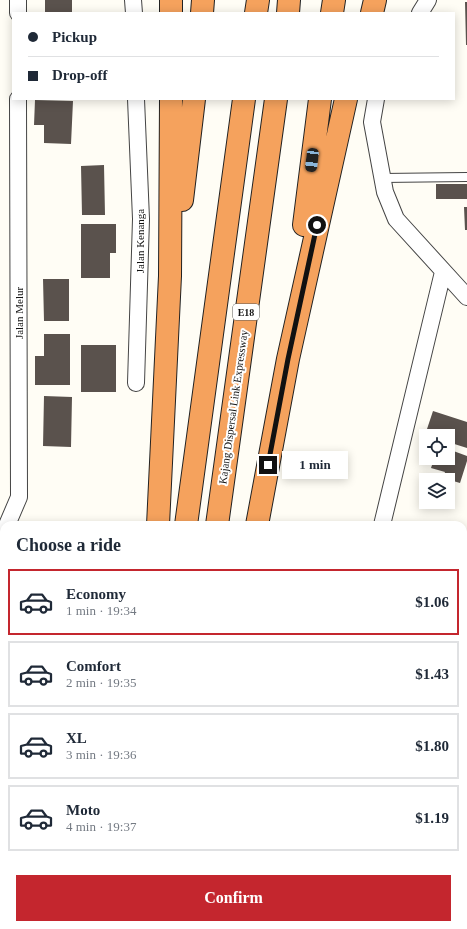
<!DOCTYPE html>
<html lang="en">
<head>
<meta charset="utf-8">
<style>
  body { margin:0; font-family:Georgia,serif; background:#f6f6f7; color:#1f2937; height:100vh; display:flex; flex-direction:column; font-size:15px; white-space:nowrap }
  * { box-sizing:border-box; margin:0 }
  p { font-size:13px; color:#747a83 }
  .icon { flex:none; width:22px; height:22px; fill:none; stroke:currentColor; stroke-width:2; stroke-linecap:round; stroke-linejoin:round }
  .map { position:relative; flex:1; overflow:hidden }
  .drawer { position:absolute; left:0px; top:521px; width:467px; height:408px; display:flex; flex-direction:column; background:#fff; border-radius:12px 12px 0 0; box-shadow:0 2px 10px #0003 }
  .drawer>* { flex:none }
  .guide { position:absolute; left:12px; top:12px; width:443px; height:88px; border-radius:0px; box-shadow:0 2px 10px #0003; display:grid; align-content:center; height:88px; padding:0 16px; background:#fff }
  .fabs { position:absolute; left:419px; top:429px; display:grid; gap:8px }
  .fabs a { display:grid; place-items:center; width:36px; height:36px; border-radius:0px; background:#fff; box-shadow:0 2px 10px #0003; font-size:20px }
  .end { position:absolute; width:18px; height:18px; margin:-9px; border:5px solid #111; background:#fff; box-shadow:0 0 0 2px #fff }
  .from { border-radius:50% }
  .bubble { position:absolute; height:28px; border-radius:0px; background:#fff; box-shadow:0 2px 10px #0003; font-size:13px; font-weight:700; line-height:28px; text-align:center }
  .car { position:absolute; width:12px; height:24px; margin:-12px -6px; border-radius:5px; box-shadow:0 0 3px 1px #0007; background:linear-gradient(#222 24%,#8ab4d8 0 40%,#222 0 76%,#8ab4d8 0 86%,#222 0) }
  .guide b { display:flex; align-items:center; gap:14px; height:38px; font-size:15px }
  .guide b+b { border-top:1px solid #e0e1e3 }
  .guide i { width:10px; height:10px; background:#1f2937 }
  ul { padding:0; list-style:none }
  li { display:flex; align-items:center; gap:12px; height:66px; margin:0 8px 6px; padding:0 8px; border:2px solid #e0e1e3; border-radius:0px }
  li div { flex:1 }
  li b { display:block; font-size:15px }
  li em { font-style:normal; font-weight:700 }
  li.on { border-color:#c4262e }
  li>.icon { width:36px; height:36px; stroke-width:1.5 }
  h2 { padding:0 16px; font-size:18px; line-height:48px }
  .cta { display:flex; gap:8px; margin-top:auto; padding:8px 16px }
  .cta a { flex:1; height:46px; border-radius:0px; background:#c4262e; color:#fff; font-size:16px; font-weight:700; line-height:46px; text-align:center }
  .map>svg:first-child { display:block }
</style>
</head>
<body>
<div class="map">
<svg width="467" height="929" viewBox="0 0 467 929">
  <rect width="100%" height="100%" fill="#fffdf5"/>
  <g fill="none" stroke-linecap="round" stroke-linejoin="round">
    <path stroke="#b9e0f7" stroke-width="27" d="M463,849l4,-1
      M249,929l6,-4"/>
  </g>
  <path fill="#5a524d" d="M45,0h27v13h-27z
    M465,2h2v43h-1z
    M35,100l38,1 -2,43 -27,-1v-18h-10z
    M104,165l1,50h-23l-1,-49z
    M436,184h31v15h-31z
    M464,207h3v23h-2z
    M81,224h35v29h-6v25h-29z
    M43,279h26v42h-25z
    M44,334h26v51h-35v-29h9z
    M81,345h35v47h-35z
    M44,396l28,1 -1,50 -28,-1z
    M433,411l34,11v26l-19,-6v-6h-19l-4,-1z
    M448,449l19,7v5l-7,22 -17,-5 2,-6 -14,-4 2,-6 -10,-3 3,-8v7h22z
    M4,574v27l-4,-1v-15z"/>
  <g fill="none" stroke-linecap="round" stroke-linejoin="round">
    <defs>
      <path id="lane" d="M382,178l85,-1"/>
      <path id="street" d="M18,0v13
        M133,0l1,13
        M420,13l8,-13
        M136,99l5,120 -5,164
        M376,99l-4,23 13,70 11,27 71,78
        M7,525l12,-28 -1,-398
        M382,525l61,-253
        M0,543l4,-11"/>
      <path id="highway" d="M171,13v-13
        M202,13l1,-13
        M256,13l2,-13
        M288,13l1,-13
        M332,13l2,-13
        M372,13l3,-13
        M182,200l12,-101
        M304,225l16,-126
        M158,525l12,-249 1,-177
        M186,525l58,-426
        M217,525l59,-426
        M257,525l31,-166 58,-260
        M186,925l1,4
        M202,925l1,4
        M145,929v-4"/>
    </defs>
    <use href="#lane" stroke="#444" stroke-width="10"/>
    <use href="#street" stroke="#444" stroke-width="18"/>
    <use href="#highway" stroke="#222" stroke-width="24"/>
    <use href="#lane" stroke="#fff" stroke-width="8"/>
    <use href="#street" stroke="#fff" stroke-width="16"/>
    <use href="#highway" stroke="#f5a25d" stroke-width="22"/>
  </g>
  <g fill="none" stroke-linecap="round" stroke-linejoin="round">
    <path stroke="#111" stroke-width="5" d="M268,465l20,-106 29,-134"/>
  </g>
  <g text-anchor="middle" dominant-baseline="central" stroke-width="4" stroke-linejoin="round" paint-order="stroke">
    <rect fill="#fff" stroke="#585858" stroke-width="1" x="233" y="304" width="26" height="16" rx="3"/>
    <g font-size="10" font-weight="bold" fill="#111">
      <text x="246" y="312">E18</text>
    </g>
    <g font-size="11" fill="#111" stroke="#fff">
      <text transform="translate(140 241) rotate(-90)">Jalan Kenanga</text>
      <text transform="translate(19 313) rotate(-90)">Jalan Melur</text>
      <text transform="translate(233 407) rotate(-82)">Kajang Dispersal Link Expressway</text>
    </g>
  </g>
</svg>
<div class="fabs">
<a><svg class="icon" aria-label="locate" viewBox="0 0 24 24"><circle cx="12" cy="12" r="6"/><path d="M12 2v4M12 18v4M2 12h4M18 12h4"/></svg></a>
<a><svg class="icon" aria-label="layers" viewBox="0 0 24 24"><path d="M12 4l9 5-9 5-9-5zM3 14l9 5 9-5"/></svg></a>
</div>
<i class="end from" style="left:317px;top:225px"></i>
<i class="end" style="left:268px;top:465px"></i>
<div class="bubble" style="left:282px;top:451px;width:66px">1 min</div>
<i class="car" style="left:312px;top:160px;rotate:187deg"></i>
<div class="guide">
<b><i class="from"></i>Pickup</b>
<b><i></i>Drop-off</b>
</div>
<section class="drawer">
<h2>Choose a ride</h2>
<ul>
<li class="on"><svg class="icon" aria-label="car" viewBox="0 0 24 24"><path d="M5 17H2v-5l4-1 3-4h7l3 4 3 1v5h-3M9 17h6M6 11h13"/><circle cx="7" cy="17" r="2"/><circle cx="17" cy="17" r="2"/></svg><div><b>Economy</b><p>1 min · 19:34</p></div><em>$1.06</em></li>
<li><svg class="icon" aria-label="car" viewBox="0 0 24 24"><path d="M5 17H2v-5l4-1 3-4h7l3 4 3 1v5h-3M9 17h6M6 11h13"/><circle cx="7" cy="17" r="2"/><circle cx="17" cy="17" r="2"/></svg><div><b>Comfort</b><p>2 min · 19:35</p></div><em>$1.43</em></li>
<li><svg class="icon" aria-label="car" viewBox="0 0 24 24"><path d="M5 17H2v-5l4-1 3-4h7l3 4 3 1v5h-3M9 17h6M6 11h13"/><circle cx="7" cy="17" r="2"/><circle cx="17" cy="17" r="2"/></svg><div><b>XL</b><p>3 min · 19:36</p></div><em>$1.80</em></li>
<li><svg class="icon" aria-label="car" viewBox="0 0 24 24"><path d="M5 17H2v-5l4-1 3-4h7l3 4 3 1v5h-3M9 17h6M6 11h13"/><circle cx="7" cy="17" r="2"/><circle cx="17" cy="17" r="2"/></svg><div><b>Moto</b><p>4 min · 19:37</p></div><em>$1.19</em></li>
</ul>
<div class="cta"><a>Confirm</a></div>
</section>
</div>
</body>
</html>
